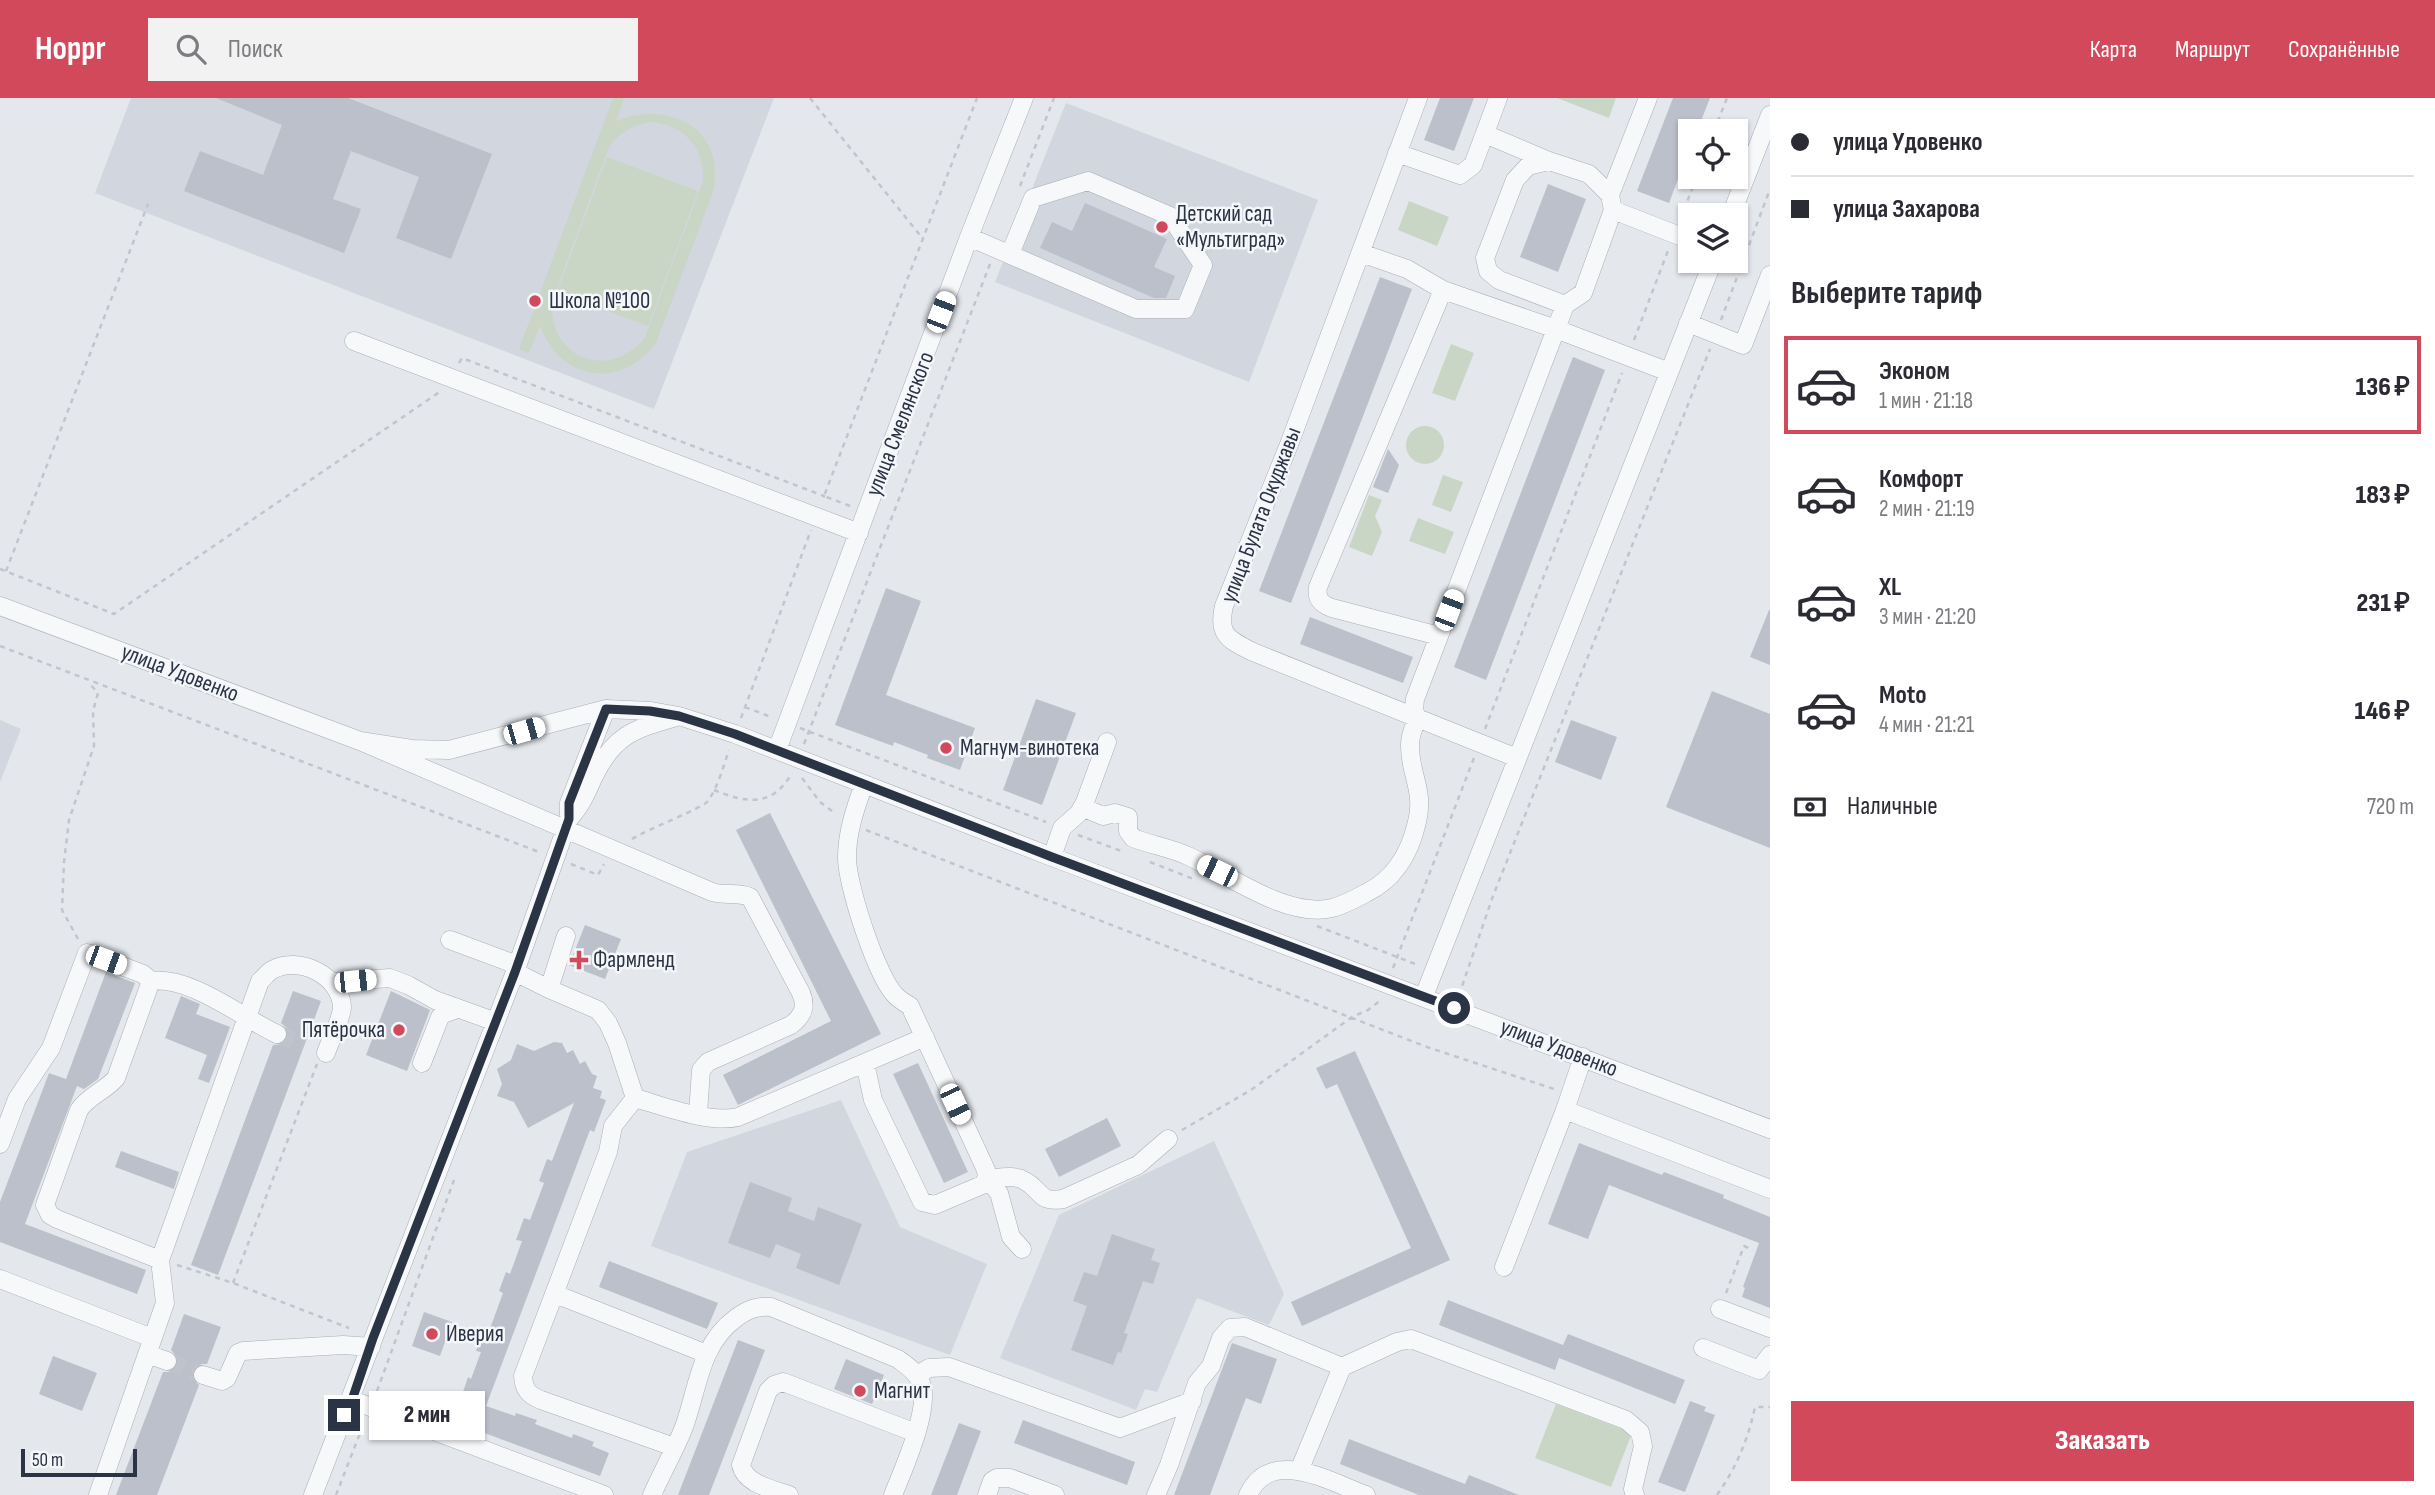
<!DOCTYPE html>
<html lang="ru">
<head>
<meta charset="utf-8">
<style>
  body { margin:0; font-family:"Sofia Sans Condensed",sans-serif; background:#f2f2f3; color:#2b2b33; height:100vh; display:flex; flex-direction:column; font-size:26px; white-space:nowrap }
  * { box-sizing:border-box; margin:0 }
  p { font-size:23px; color:#7c7c81 }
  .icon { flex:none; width:38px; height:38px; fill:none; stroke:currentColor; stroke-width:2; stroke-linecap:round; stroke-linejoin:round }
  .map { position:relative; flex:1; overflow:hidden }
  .drawer { display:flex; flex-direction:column; background:#fff; width:665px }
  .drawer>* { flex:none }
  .banner { display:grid; align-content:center; height:154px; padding:0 21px; background:#fff }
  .fabs { position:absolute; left:1678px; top:21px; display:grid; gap:14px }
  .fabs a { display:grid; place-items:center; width:70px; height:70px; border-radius:0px; background:#fff; box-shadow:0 2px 5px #0004; font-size:35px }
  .scale { position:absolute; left:21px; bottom:18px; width:116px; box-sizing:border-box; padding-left:7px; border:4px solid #2b3445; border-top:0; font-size:19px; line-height:24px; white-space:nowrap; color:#2b3445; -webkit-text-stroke:5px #f4f6f9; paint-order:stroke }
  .end { position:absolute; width:32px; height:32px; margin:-16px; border:9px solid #2b3445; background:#fff; box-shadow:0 0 0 4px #fff }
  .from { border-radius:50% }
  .bubble { position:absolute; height:49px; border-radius:0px; background:#fff; box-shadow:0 2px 5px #0004; font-size:23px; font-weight:800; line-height:49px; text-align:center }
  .car { position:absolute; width:21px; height:42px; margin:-21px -10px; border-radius:9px; box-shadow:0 0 5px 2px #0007; background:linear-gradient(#fff 24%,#345 0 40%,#fff 0 76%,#345 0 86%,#fff 0) }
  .banner b { display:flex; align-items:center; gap:24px; height:66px; font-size:26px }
  .banner b+b { border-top:2px solid #e1e1e2 }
  .banner i { width:18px; height:18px; background:#2b2b33 }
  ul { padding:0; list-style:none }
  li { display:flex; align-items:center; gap:21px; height:98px; margin:0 14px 10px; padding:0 7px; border:4px solid transparent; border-radius:0px }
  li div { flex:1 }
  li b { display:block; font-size:26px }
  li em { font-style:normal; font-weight:800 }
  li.on { border-color:#d1495b }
  li>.icon { width:63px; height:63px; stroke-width:1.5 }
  h2 { padding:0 21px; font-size:32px; line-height:84px }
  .pay { display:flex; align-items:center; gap:18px; height:77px; padding:0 21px; font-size:26px }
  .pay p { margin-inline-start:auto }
  .primary-button { display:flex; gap:14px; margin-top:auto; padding:14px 21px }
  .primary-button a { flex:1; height:80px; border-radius:0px; background:#d1495b; color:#fff; font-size:28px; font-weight:800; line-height:80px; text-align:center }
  header { display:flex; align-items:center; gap:42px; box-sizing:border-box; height:98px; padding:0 35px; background:#d1495b; color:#fff }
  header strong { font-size:33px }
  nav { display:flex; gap:38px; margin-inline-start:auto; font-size:24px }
  .search { width:490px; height:63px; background:#f2f2f3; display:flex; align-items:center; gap:18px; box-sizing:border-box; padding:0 24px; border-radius:0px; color:#7c7c81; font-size:26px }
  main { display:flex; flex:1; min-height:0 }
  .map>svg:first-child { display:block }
</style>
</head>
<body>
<header>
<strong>Hoppr</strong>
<div class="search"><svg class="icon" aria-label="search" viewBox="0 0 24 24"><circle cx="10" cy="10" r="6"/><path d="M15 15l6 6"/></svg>Поиск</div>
<nav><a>Карта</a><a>Маршрут</a><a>Сохранённые</a></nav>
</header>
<main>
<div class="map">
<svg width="1770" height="1397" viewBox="0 0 1770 1397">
  <rect width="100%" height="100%" fill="#e4e7ec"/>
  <path fill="#d2d6de" d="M131,0h643l-120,311 -559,-216z
    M1066,5l252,97 -69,182 -254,-100z
    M0,622l21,9 -21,53z
    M841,1002l59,127 87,37 -37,91 -299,-109 36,-94z
    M1214,1043l70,153 -15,31 -72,-27 -40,94 -12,-3 -9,21 -136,-52 59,-143z"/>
  <path fill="#c9d6c5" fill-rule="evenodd" d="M613,0h11l-8,23c57,-23 113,12 96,74l-56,148c-36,48 -96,37 -116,-17l-11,27 -10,-4zM651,24c33,2 54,26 52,59l-58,156c-34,45 -97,22 -93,-35l57,-155c11,-15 24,-22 42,-25z
    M1557,0h59l-7,20z
    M607,59l91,34 -50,135 -91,-34z
    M1409,103l40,16 -12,29 -39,-16z
    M1451,246l23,9 -19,48 -23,-8z
    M1406 347a19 19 0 1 1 38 0a19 19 0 1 1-38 0Z
    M1443,377l20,7 -12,30 -19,-7z
    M1369,397l13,5 -7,16 7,16 -10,24 -23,-9z
    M1418,420l36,14 -9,22 -36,-13z
    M1556,1306l76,29 -21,54 -76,-29z"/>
  <path fill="#bbc0ca" d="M216,0h132l144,56 -41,105 -55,-21 23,-61 -68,-26 -18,48 28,10 -17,44 -160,-62 16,-40 63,24 19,-50z
    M1440,0h34l-20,53 -30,-11z
    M1673,0h37l-13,33h-7v16l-21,56 -32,-12z
    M1548,86l38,15 -28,73 -38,-15z
    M1085,105l82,36 -13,28 21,9 -9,22h-12l-114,-50 12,-26 20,9z
    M1380,179l32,12 -121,314 -32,-12z
    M1573,259l32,13 -119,310 -32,-13z
    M1388,351l11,16 -11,28 -15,-6z
    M886,490l35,13 -35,94 89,33 -15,42 -33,-12 1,-3 -34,-13 -1,4 -58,-21z
    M1769,512h1v55l-20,-8z
    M1310,519l103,40 -10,26 -103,-39z
    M1712,593l58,23v134l-104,-41z
    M1036,601l40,14 -34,92 -39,-15z
    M1571,622l46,17 -16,43 -46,-18z
    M770,715l111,221 -143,71 -15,-30 108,-54 -95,-191z
    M585,827l36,14 -16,40 -36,-14z
    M106,874l29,11 -37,96 -14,10 -7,-3 -52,138 121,46 -9,24 -137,-52v-40l49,-129 17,6z
    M293,893l28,10 -103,274 -27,-10 82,-220 10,-1 4,-5v-11l-6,-5z
    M391,893l39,19 -23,61 -41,-16z
    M181,898l19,8 -4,10 34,13 -21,56 -11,-4 9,-24 -42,-17z
    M554,944l8,1 5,10 6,-3 7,14 5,-3 7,13 5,2 -4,12 9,3 -2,7 6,2 -12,32 -4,-2 -104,276 29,10 1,-3 21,7 -2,4 37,14 1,-4 21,8 -2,4 17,7 -9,23 -142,-53 2,-4 -10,-4 9,-24 4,1 5,-15 3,2 10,-27 -5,-1 7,-18 5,1 15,-41 -4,-2 7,-19 4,2 12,-33 -6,-1 8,-22 6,2 14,-37 -5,-2 8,-22 5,2 22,-58 -46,25 -14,-26 -17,-6 5,-12 -5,-15 14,-9 6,-16 17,7z
    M1355,953l95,209 -148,66 -11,-24 120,-54 -74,-164 -11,5 -10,-21z
    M918,965l50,109 -24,11 -51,-109z
    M1107,1020l14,28 -62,31 -14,-28z
    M1579,1045l83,32 2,-3 60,23 -1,3 47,19v91l-28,-11 3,-9 -2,-1 16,-44 -150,-58 -21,54 -40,-15z
    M121,1053l58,21 -5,17 -59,-22z
    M750,1084l42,16 -4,13 26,10 4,-14 44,17 -23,61 -43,-17 5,-14 -25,-10 -6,14 -42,-15z
    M1112,1136l43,15 -4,11 9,3 -7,21 -10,-3 -19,52 4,1 -7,19 -3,-1 -5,13 -42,-15 16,-44 -14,-5 11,-29 13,4z
    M609,1163l109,42 -11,26 -108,-42z
    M1448,1202l115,45 5,-11 117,46 -10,24 -116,-46 -4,12 -116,-45z
    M424,1214l28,10 -12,34 -28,-10z
    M184,1216l37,13 -14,37h-7l-8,7v7l7,7 -42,110h-41l47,-123h7l7,-7 1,-7 -7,-8z
    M738,1242l27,10 -56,145h-31z
    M1232,1245l45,16 -16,45 -15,-6 -36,97h-36z
    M53,1258l44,17 -15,38 -43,-17z
    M846,1261l38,16 -12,29 -38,-15z
    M1690,1303l16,6 -2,4 11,4 -30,77 -27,-10z
    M1023,1322l112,42 -8,23 -113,-42z
    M959,1325l22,8 -24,64h-26z
    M1349,1341l116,45 4,-9 50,20h-100l-79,-31z"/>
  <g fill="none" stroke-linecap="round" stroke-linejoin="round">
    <path stroke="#bfc3cb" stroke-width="18" stroke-dasharray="18 9" stroke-linecap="butt" d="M277,936l27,10
      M167,1263l36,14"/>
    <defs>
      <path id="minor" d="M1418,0l-128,344 -66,164c-7,29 5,34 29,46l264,106
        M1648,0l-38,97 3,15 -30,83 -18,12 -9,24 113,43
        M1485,36l64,27
        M1397,55l63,22 13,-10 25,-67
        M1613,112l77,30
        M1731,117l39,-100
        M969,139l167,72h49l18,-44 -33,-49 -82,-35 -55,17 -23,56
        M1361,155l46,16 36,21 113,39 -117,307 -107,-28c-11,-4 -16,-9 -14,-21l125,-297
        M1565,207l-66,-25 -11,-9 -3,-13 30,-78 13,-14 21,-5 40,13 21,21
        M1688,225l55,22 27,-70
        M354,243l505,192
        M0,508l360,135 352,151c13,4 26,0 38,5l51,96c6,14 2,23 -10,32l-83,37 -7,8 -3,44
        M360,643l52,8 37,1 157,-41 45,2 28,5 56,18 317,123 718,272
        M777,652l192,-513 55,-139
        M864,686c-9,25 -17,48 -17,74 0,27 30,120 49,138 4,4 9,7 14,10l76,164 1,9 -5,6 -47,20 -13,-3 -49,-102 -8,-37
        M1082,709l21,9 12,-3 13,4v14l5,7c18,7 38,10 55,18 40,18 99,63 144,52 12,-3 23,-9 34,-15 29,-14 44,-40 51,-71 8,-32 -8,-49 -7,-78 0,-9 4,-17 7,-26l-3,-8 1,-11 24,-63
        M569,717v-12l37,-94
        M1052,759l10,-29 17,-15 6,-11 22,-60
        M450,842l67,25
        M515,874l34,17 49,21 10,13 9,20 18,55
        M151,883c41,-5 91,37 126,53
        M332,884l58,-4 18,7 27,15 61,22
        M549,891l17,-53
        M1424,898l289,-735
        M1583,959l-18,53 205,79
        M422,965l18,-46 3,-3 14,-5
        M0,1046l17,-45 34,-51 36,-95 56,21 8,7 -35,97c-11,13 -28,18 -37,32l-34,95 5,10 7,4 103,41
        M987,1081c12,-1 27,-5 38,2 18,10 13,22 38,18l75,-34 30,-26
        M987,1081l12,14 12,44 11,12
        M1504,1169l61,-157
        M0,1181l152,59
        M555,1196l152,60
        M1720,1211l50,19
        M1703,1250l56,22 11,-15
        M147,1256l20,7
        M203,1277l19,6 5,-3 11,-25 5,-2 100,-6 28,2
        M917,1277l12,-7 20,-1 171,61 72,-27
        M352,1302l252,95
        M674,1349l-133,-47c-13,-5 -17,-11 -18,-24l85,-224 5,-26 22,-28c28,8 75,26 103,19l187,-80
        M1299,1373l43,-104 55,-25 14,-3 215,81 14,12 3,14 -10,43 2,6
        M98,1397l67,-192 -5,-43 100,-279c4,-3 8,-9 12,-11 27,-15 69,6 70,37 0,11 -12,34 -16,46
        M313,1397l202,-523 54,-153c12,-13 18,-27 25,-43 20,-41 40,-47 82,-59
        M652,1397c10,-23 23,-45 32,-68 14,-39 16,-83 52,-109 12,-9 21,-12 35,-11l127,52c9,7 19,13 23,24 10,25 -18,87 -28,112
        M789,1397c-17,-6 -44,-11 -48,-30l27,-74 6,-6 9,-3 133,51
        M987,1397l5,-14 5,-3h13l45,17
        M1156,1397l13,-30 28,-82 14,-17 10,-28 9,-10 15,-1 97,40
        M1248,1397c23,-49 82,-13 118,0"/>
    </defs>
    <use href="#minor" stroke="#a9aeb7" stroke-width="19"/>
    <path stroke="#c2c5cb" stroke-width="2.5" stroke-dasharray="5 5" stroke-linecap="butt" d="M810,0l113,141
      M1714,33l13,-33
      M1020,88l34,-88
      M1680,121l17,-42
      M1721,222l49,-131
      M1634,242l35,-92
      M459,265l3,-5 362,138 -2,5
      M850,408l-26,-10 153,-398
      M0,471l114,45 327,-223
      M6,473l142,-367
      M0,548l539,206
      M745,609l26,10
      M741,620l70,-188
      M800,630l246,94
      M1485,631l137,-356
      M804,646l186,-480
      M802,680l18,24 16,12
      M714,692c32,13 58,18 78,-17
      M866,732l561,217 127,42
      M1078,737l46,17
      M632,741c14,-9 70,-31 75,-37 11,-14 16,-35 22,-52
      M1150,764l46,18
      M571,766l27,11 6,-11
      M1317,828l101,39
      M78,841l-16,-29 2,-48 5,-42 25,-74 -1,-35 5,-18 -9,-10
      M1393,870l81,-210
      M1459,897l34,-99 217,-547
      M1182,1032l69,-40 101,-73 16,-7 13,-10
      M177,1167l56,18 116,45
      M233,1185l84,-219
      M1726,1195l18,-47 9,4
      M377,1293l77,-211
      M336,1397l28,-72
      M1717,1397c19,-27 31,-55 38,-88h15"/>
    <use href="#minor" stroke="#f7f8fa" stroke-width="18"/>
  </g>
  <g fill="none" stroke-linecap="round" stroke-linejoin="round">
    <path stroke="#2b3445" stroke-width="9" d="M344,1317l8,-15 21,-62 142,-366 54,-153v-16l37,-94 44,2 29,5 56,18 317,123 402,151"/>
  </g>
  <g fill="#d1495b" stroke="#f4f6f9" stroke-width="2.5">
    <circle cx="1162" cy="129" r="7"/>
    <circle cx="535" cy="203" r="7"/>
    <circle cx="946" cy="650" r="7"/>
    <path d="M575.5 851.5h7v7h7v7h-7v7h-7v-7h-7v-7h7z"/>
    <circle cx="399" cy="932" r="7"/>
    <circle cx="432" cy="1236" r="7"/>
    <circle cx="860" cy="1293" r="7"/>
  </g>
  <g text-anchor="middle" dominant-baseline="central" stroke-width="5" stroke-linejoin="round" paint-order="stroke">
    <g font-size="23" fill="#2b3445" stroke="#f4f6f9" text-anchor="start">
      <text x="1176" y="116">Детский сад<tspan x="1176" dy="26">«Мультиград»</tspan></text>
      <text x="549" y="203">Школа №100</text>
      <text x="960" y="650">Магнум-винотека</text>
      <text x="593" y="862">Фармленд</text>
      <text x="385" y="932" text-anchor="end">Пятёрочка</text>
      <text x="446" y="1236">Иверия</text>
      <text x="874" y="1293">Магнит</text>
    </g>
    <g font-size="23" fill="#2b3445" stroke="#f4f6f9">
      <text transform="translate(900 326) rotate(-69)">улица Смелянского</text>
      <text transform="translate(1261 417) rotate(-69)">улица Булата Окуджавы</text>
      <text transform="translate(180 575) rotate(21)">улица Удовенко</text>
      <text transform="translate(1559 950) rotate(21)">улица Удовенко</text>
    </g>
  </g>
</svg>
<div class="fabs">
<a><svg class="icon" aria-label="locate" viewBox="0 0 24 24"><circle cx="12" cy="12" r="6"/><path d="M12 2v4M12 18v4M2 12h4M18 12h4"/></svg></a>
<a><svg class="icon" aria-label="layers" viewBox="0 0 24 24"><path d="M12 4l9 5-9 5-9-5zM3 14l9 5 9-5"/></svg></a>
</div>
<div class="scale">50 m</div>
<i class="end from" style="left:1454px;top:910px"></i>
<i class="end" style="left:344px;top:1317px"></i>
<div class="bubble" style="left:369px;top:1293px;width:116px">2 мин</div>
<i class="car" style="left:941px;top:214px;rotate:21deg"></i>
<i class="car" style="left:1449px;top:512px;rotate:21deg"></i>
<i class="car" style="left:524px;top:633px;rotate:74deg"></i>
<i class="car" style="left:1217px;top:773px;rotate:296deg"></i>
<i class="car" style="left:106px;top:862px;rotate:110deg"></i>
<i class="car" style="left:355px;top:883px;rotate:84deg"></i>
<i class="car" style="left:955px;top:1006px;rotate:155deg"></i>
</div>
<section class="drawer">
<div class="banner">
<b><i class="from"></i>улица Удовенко</b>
<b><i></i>улица Захарова</b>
</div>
<h2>Выберите тариф</h2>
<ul>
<li class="on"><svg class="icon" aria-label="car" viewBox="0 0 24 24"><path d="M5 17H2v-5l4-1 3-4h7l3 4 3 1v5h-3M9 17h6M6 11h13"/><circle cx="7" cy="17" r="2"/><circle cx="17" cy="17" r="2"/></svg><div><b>Эконом</b><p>1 мин · 21:18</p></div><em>136 ₽</em></li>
<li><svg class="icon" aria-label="car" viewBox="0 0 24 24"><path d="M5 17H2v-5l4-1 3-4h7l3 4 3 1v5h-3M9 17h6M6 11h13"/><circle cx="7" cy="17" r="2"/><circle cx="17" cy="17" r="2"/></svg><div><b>Комфорт</b><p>2 мин · 21:19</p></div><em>183 ₽</em></li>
<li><svg class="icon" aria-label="car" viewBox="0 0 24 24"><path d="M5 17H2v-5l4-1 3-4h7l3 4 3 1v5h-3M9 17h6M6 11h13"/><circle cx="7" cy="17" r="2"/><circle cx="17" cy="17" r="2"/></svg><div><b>XL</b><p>3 мин · 21:20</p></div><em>231 ₽</em></li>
<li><svg class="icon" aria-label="car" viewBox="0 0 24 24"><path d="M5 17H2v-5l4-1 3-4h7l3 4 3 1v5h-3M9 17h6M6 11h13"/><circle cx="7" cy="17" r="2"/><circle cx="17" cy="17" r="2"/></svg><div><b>Moto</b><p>4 мин · 21:21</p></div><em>146 ₽</em></li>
</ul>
<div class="pay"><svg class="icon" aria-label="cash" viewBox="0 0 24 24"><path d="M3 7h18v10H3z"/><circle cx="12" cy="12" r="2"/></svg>Наличные<p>720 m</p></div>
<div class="primary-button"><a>Заказать</a></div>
</section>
</main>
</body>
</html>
